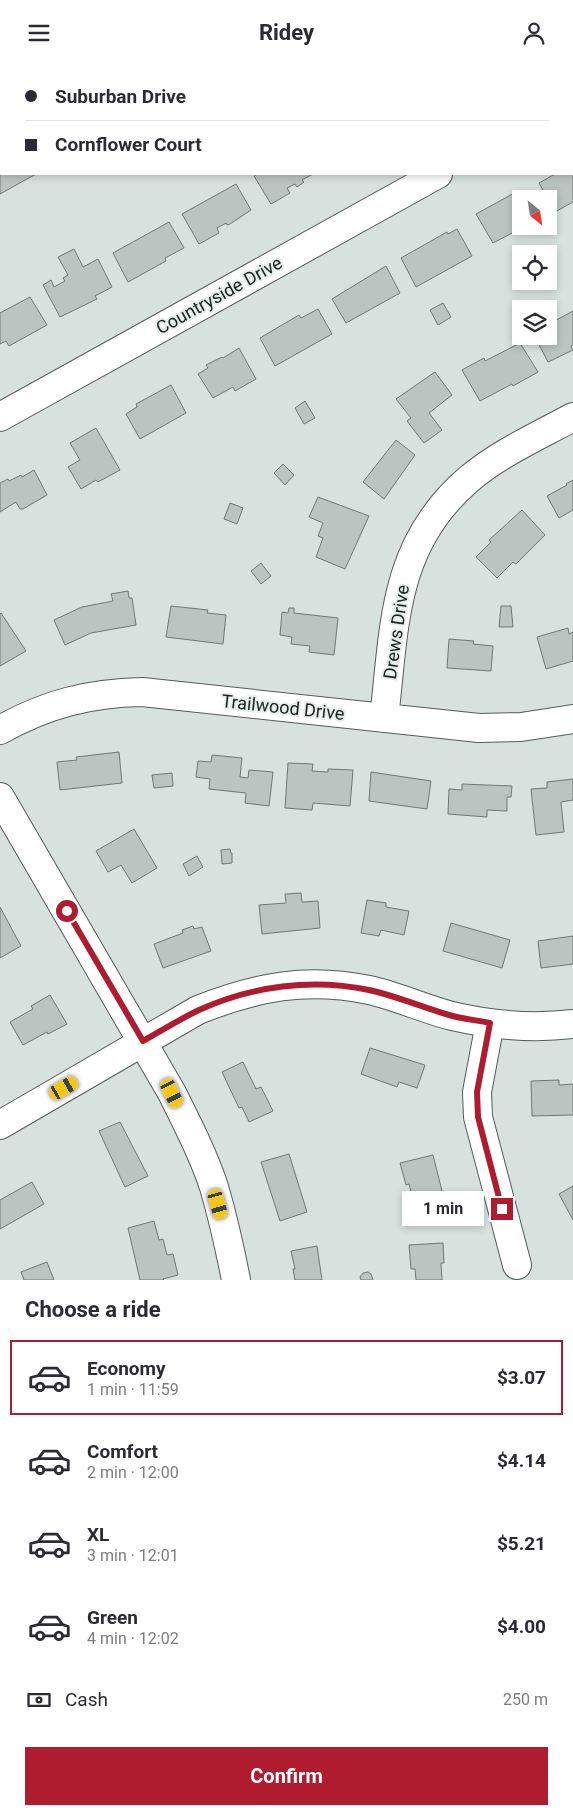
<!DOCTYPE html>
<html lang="en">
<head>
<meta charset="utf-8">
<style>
  body { margin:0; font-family:Roboto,sans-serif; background:#f2f2f3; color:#2b2b33; height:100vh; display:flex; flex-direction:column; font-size:19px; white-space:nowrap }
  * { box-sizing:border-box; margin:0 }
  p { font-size:16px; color:#7c7c81 }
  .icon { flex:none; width:28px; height:28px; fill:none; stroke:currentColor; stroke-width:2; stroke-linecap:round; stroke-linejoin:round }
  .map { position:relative; height:1215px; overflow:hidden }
  .sheet { display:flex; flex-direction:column; background:#fff; flex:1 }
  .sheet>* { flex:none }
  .top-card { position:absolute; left:0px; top:0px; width:574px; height:110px; box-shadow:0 2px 8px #0003; display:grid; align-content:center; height:110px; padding:0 25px; background:#fff }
  .needle { width:32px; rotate:150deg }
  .buttons { position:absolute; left:512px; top:125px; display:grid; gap:10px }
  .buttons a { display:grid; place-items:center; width:45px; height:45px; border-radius:0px; background:#fff; box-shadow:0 2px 8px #0003; font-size:25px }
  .end { position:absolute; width:22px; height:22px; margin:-11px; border:6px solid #af1b2f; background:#fff; box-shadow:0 0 0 2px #fff }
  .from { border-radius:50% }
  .bubble { position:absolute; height:35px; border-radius:0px; background:#fff; box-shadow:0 2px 8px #0003; font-size:16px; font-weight:700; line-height:35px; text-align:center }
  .car { position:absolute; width:15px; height:30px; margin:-15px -8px; border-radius:6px; box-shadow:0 0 4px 1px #0007; background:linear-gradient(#f5c518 24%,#345 0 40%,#f5c518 0 76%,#345 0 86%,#f5c518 0) }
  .top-card b { display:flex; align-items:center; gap:18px; height:48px; font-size:19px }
  .top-card b+b { border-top:1px solid #e1e1e2 }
  .top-card i { width:12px; height:12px; background:#2b2b33 }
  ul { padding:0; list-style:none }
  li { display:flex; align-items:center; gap:15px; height:75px; margin:0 10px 8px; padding:0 15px; border:2px solid transparent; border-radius:0px }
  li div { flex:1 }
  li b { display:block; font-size:19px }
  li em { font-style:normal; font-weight:700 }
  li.current { border-color:#af1b2f }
  li>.icon { width:45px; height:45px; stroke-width:1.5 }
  h2 { padding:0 25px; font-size:22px; line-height:60px }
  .pay { display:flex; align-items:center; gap:12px; height:55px; padding:0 25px; font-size:19px }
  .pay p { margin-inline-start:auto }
  .cta { display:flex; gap:10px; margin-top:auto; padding:10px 25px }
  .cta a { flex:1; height:58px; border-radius:0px; background:#af1b2f; color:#fff; font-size:20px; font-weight:700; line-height:58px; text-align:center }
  header { display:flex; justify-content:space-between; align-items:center; height:65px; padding:0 25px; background:#fff; font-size:22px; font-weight:700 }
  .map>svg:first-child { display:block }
</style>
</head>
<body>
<header><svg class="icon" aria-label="menu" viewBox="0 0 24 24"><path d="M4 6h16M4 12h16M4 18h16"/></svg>Ridey<svg class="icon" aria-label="person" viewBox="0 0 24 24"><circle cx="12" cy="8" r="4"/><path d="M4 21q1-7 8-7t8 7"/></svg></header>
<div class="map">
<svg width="573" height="1215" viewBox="0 0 573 1215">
  <rect width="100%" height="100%" fill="#d7e2de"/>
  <path fill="#bac5c1" stroke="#6e7875" d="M460,0h56l-2,1z
    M0,89h1v20h35l-36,20z
    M573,100v37l-18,10 -16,-29 16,-9h17z
    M257,109h56l-11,6 2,2 -7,5 -2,-3 -8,4 3,5 -19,11 -17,-28z
    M236,119l15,26 -21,14 -3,1 -1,-2 -9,5 2,5 -20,11 -17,-30z
    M518,126l4,8 -1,25 -7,3 2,4 -23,12 -17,-29z
    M169,157l15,26 -19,10 1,3 -38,21 -15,-29z
    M457,164l15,27 -56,31 -15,-29 46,-26 1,2z
    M74,184l9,18 15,-8 14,28 -17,9 2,3 -37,18 -17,-32 8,-5 3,7 11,-6 -2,-3 5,-3 -10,-18z
    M386,201l14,27 -54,30 -14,-24z
    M30,232l17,28 -38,21 -3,-5 -6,3v-31z
    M443,238l8,14 -13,8 -8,-15z
    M318,244l14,25 -57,32 -15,-28 39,-23 2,3z
    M573,246v34l-2,1 2,4 -25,12 -11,-21 12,-5 2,-3 -2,-9z
    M520,278l18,29 -25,14 -1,-2 -32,17 -18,-31 22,-12 1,3z
    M239,283l17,31 -21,12 -2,-4 -20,11 -15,-24 10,-6 -2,-3 16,-8 1,1z
    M435,307l17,23 -23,18 13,17 -18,13 -17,-22 4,-3 -15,-19z
    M171,320l15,28 -46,26 -14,-25 11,-7 -1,-3z
    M305,336l10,17 -11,6 -9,-16z
    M96,363l24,42 -22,12 -2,-2 -15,9 -13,-22 12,-7 -10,-17z
    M396,375l19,15 -31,44 -21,-17z
    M283,399l11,11 -9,10 -11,-12z
    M34,405l13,25 -24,14h-3l-4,-7 -16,10v-29l8,-4 1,2 12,-6 1,2z
    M573,415v30l-14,8 -12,-22 20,-11 -1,-1z
    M318,432l51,19 -24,53 -29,-12 7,-19 -5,-2 5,-13 -14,-6z
    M230,438l13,5 -6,16 -13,-5z
    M522,445l23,25 -29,29 -3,-2 -16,16 -21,-21 15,-15 -2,-2z
    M261,498l10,13 -10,8 -10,-13z
    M128,526l1,7h3l4,27 -45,8 -26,12 -11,-25 28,-13 31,-6 -2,-7z
    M171,541l37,4 -1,3 19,2 -3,29 -57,-7z
    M501,541h10l2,21h-14z
    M289,543h5v5l44,5 -4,37 -25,-3 1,-6 -19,-2 1,-7 -12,-2 2,-23 6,1z
    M1,548l25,38 -26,15v-52z
    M568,563l1,6 4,-2v29l-27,8 -9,-32z
    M449,574l25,2 -1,3 20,2 -2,25 -44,-3z
    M119,687l3,31 -62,7 -3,-28 20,-2 -1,-3z
    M212,690l30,3 -2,19 8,1 1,-8 24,2 -4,34 -24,-3 1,-10 -37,-4 1,-10 -14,-2 2,-16 13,1z
    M288,698l25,1 -1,7 16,1v-3l25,1 -3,36 -37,-3 -1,7 -27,-2z
    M371,707l60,9 -4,28 -58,-8z
    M172,708l1,13 -19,2 -2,-13z
    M573,714v21l-12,2 3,30 -28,3 -5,-46 16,-1v-6z
    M462,719l50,2 -1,11h-4v14l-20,-1v7l-39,-3 1,-25 13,1z
    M134,764l23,39 -25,15 -11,-18 -13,7 -12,-21z
    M230,784l1,4h1v10l-10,1 -1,-14z
    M197,791l6,11 -14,9 -6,-12z
    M301,828l1,9 16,-1 2,27 -58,6 -3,-29 27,-2 -1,-9z
    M367,835l19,3v4l23,4 -5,24 -23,-5 -2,6 -18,-3z
    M0,842l21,39 -21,12z
    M451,858l59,17 -8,28 -59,-17z
    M193,861l1,3 8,-2 9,24 -48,17 -9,-24 29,-11 -1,-3z
    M573,871v28l-32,4 -3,-27z
    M50,930l17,29 -19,10 -1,-2 -24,13 -13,-23 23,-13 -2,-3z
    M370,983l55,17 -8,23 -18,-6 -2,5 -36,-13z
    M243,997l13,27 5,-2 12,24 -24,11 -7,-15 -3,1 -17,-36z
    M559,1015v5l14,-1v31l-41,1 -1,-35z
    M120,1057l28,54 -23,11 -26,-56z
    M289,1089l18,58 -27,9 -19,-59z
    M433,1090l11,44 -29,8 -6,-23 -3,1 -6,-22z
    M32,1117l12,22 -44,25v-29z
    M573,1121v34l-14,-26z
    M154,1156l5,19 4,-1 4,16 6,-1 5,21 -15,4 1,1h-24l-12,-52z
    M443,1178l1,20h-3l1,17h-26l-1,-11h-4l-2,-24z
    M317,1181l5,34h-27l-2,-11h2l-4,-18z
    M47,1197l7,18h-30l-3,-8z
    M368,1207l3,2 2,6h-12l-1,-3 3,-4z"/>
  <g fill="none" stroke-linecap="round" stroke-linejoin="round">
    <defs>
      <path id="minor" d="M572,34l1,-1
        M0,352l438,-243
        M384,653c11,-93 8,-173 85,-239 31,-26 69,-43 104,-62
        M0,665c46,-26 89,-37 142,-38l337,36 42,-1 52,-8
        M0,732l172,296c15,30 31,61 42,94 9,31 16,62 22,93
        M490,958l-13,69 1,25 39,148
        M0,1060l198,-115c58,-23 108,-33 171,-20 28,6 55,19 83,26 39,9 81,13 121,8"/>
    </defs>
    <use href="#minor" stroke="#535c59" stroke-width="30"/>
    <use href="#minor" stroke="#fff" stroke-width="28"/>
  </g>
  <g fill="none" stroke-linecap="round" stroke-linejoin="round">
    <path stroke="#af1b2f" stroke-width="6" d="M67,846l76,130c18,-10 37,-22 56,-31 53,-24 113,-32 170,-20 27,6 53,17 80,25 13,4 27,5 41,8l-13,69 1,25 24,92"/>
  </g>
  <g text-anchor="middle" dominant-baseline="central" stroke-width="4" stroke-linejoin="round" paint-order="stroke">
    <g font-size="18" fill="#1d2120" stroke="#e4efeb">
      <text transform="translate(219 230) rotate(-29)">Countryside Drive</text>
      <text transform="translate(396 567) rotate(-82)">Drews Drive</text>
      <text transform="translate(283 642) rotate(6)">Trailwood Drive</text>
    </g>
  </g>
</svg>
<div class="buttons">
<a><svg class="needle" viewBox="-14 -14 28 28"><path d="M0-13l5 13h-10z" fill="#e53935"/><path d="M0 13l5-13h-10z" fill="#7c7c81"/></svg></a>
<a><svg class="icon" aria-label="locate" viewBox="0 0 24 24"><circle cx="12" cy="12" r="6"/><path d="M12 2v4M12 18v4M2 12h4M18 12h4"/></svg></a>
<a><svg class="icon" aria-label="layers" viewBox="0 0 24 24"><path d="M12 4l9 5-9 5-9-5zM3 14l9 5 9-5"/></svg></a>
</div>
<i class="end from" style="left:67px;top:846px"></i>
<i class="end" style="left:502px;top:1144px"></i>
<div class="bubble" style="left:402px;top:1126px;width:82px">1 min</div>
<i class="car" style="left:64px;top:1023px;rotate:60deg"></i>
<i class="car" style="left:172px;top:1028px;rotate:154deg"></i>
<i class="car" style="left:218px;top:1139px;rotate:164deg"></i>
<div class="top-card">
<b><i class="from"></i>Suburban Drive</b>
<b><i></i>Cornflower Court</b>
</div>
</div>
<section class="sheet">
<h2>Choose a ride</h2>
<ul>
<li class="current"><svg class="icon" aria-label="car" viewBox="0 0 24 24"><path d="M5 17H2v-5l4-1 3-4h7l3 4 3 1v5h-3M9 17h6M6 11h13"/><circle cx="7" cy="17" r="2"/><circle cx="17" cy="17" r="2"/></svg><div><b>Economy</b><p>1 min · 11:59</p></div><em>$3.07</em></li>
<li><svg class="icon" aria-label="car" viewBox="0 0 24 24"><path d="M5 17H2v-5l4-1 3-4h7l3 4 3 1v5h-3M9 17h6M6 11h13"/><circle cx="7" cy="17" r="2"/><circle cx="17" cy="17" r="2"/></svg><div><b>Comfort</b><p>2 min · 12:00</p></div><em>$4.14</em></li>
<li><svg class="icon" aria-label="car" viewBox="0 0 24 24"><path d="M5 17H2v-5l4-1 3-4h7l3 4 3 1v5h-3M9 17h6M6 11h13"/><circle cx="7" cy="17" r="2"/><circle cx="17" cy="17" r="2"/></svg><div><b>XL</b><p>3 min · 12:01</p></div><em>$5.21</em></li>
<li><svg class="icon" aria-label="car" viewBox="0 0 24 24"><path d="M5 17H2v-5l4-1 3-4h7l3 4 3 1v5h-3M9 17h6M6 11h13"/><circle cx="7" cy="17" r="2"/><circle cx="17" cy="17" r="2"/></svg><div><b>Green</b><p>4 min · 12:02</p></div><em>$4.00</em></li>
</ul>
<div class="pay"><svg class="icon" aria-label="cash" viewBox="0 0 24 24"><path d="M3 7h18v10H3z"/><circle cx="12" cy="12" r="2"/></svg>Cash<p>250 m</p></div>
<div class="cta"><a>Confirm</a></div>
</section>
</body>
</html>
